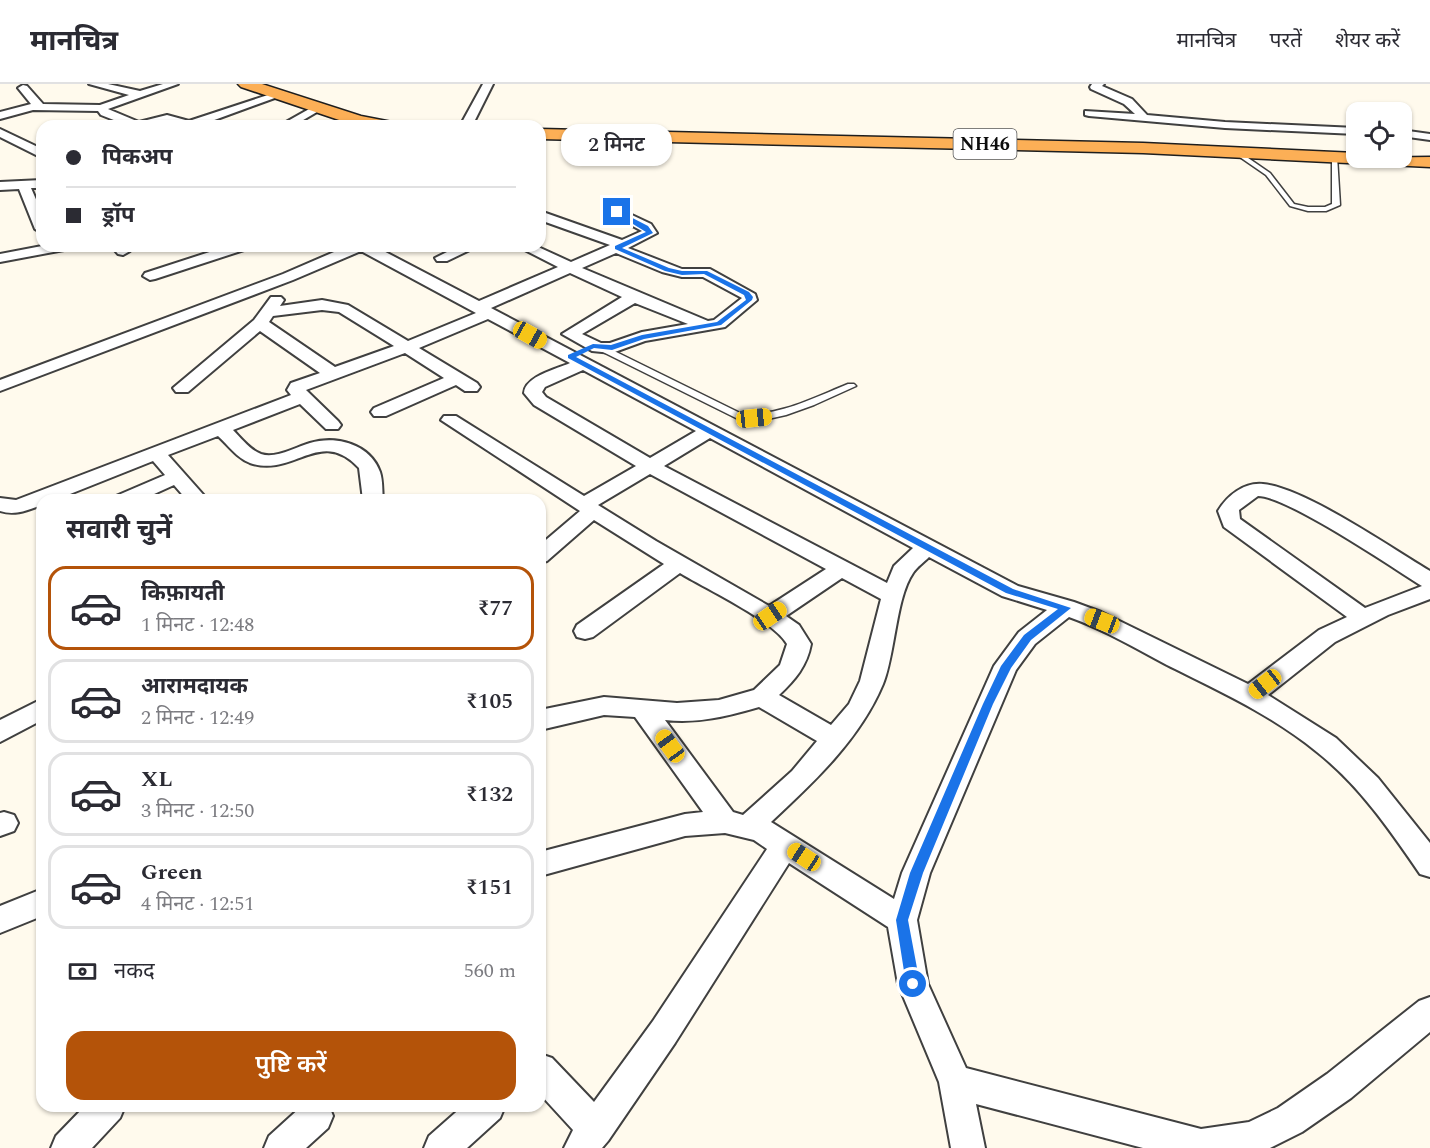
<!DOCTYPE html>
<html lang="hi">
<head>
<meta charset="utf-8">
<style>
  body { margin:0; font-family:Spectral,"Noto Sans Devanagari",serif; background:#f2f2f3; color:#2b2b33; height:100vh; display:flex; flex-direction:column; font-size:22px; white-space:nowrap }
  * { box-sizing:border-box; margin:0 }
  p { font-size:20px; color:#7c7c81 }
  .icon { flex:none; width:33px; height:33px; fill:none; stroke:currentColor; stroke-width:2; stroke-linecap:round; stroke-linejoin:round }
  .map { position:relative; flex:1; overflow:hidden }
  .sheet { position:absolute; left:36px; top:410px; width:510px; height:618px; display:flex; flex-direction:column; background:#fff; border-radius:18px; box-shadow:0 2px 4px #0004 }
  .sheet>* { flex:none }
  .guide { position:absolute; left:36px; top:36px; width:510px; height:132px; border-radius:18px; box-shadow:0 2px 4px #0004; display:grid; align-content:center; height:132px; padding:0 30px; background:#fff }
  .tools { position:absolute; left:1346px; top:18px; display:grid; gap:12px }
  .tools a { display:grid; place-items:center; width:66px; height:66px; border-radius:12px; background:#fff; box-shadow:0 2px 4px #0004; font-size:30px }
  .end { position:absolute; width:27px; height:27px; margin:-14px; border:8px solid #1a73e8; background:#fff; box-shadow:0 0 0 3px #fff }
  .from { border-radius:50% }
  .bubble { position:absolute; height:42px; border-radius:18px; background:#fff; box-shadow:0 2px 4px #0004; font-size:20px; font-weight:600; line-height:42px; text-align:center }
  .car { position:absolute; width:18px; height:36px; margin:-18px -9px; border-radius:8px; box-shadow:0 0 4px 2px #0007; background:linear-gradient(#f5c518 24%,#345 0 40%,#f5c518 0 76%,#345 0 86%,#f5c518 0) }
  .guide b { display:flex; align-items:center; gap:21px; height:57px; font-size:22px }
  .guide b+b { border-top:2px solid #e1e1e2 }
  .guide i { width:15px; height:15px; background:#2b2b33 }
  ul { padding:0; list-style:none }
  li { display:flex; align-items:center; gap:18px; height:84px; margin:0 12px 9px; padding:0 18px; border:3px solid #e1e1e2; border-radius:18px }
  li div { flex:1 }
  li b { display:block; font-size:22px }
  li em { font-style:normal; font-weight:600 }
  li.current { border-color:#b45309 }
  li>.icon { width:54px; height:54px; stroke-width:1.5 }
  h2 { padding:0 30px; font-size:27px; line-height:72px }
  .pay { display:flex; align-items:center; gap:15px; height:66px; padding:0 30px; font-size:22px }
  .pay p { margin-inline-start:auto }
  .action { display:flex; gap:12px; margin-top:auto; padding:12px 30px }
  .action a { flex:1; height:69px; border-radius:18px; background:#b45309; color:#fff; font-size:24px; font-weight:600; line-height:69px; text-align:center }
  header { display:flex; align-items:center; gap:36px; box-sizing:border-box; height:84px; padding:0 30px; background:#fff; border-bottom:2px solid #e1e1e2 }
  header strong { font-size:28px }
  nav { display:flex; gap:33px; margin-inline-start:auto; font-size:21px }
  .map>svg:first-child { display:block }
</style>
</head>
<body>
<header>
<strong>मानचित्र</strong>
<nav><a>मानचित्र</a><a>परतें</a><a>शेयर करें</a></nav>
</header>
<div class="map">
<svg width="1430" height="1064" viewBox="0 0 1430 1064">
  <rect width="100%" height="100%" fill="#fffaed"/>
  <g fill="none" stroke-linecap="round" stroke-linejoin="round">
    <defs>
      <path id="service" d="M571,48l3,2 -5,9 2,2 36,2 8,-2 6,-10 5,1 -6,11 -13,4 -38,-2 -6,-6z
        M1234,67h4l32,22 24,31 14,3h17l7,-3v-47l5,-1 3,49 -14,6h-18l-18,-5 -24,-31 -32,-22z
        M604,262l138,68c38,2 71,-16 106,-30h6l2,2 -42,19 -28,10 -18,4 -28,1 -139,-69 -1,-2z"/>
      <path id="minor" d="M89,0h19l32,7 23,-7h15l-70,25 31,13 28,-7 22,6 85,-28 4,-1 5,3 -85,31h-17l-14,-4 -16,4h-22l-28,-11 -3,-4 -65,-1 -33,9v-7l31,-8 -13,-16 5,-3 4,1 16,18 57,1 29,-10z
        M483,0h10l-21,42h-12z
        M1092,0h12l-2,2 30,13 15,16 78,7 131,6v6l-131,-6 -136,-12 -4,-1v-4l50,3 -11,-10 -33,-15 -1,-2z
        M318,20l5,3 -1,2 -29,17h-14z
        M0,45l42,20v9l-42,-21z
        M1401,46l29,4v6l-29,-4z
        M42,96v8h-11l11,25v20l-7,-4 -16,-40 -19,1v-8z
        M617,124l34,16 6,9 -29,15 54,21h28l45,25 2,6 -32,27 -80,14 -33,12 -20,-2 -30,-17 60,-37 -52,-24 -79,35 527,278 56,16 27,10 147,72 71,-54 28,-13 -123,-90 -6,-16c9,-15 26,-29 45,-27 42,4 128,64 167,87v28l-42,16 -53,27 -67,53 68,43 42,40 52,65v34l-10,-3c-30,-44 -61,-89 -103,-122 -45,-37 -98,-61 -150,-87 -32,-17 -64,-36 -98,-48l-34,27 -19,26 -86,203 -13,47 11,64 38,84 235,61 48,-7 29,-14 49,-34 92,-73 11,-4v35l-79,66 -49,34 -32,16h-127l-167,-44 9,44h-34l-12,-66 -41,-98 -10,-57 -99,-64 -114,180 -67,98 -6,7h-38l9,-18 -33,-36v-40l12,4 42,44 59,-81 114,-172 -13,-9 -29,-7 -40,3 -145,40v-24l145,-38 18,-2 -68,-95 -31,-2 -64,15v-20l64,-13 73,6 42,-3 35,-10 26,-25 7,-21c-14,-24 -81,-55 -107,-71l-87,64 -8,2 -8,-2 -3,-6 3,-6 87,-61 -70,-44 -47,41 -7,2v-18l40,-34 -139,-91 3,-4h12l128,80 52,-30 -102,-61 -10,-12c1,-17 33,-24 46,-30l-82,-44 -69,29 58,35 3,4 -3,4h-12l-9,-6 -70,31h-12l-3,-4 3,-4 70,-30 -39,-25 -99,37 32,31 3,4 -3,4h-12l-26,-25 -67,26c8,8 17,20 28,24 15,5 35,-7 49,-11 26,-8 60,1 70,29 3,9 2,19 3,28h-20l-4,-32c-39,-42 -65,10 -109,-5 -13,-5 -22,-18 -32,-27l-50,19 40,45h-21l-13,-15 -33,15h-28l3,-4 49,-21 -12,-14 -98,39h-13v5c-14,5 -27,11 -42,6v-13l16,2 275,-105 -4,-5 4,-7 29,-10 -60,-42 -72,61h-12l-3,-4 81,-68 17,-23h10l3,3 -4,6 42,-6 26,5 60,36 68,-28 -115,-62 -68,29 -293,111v-11l283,-106 65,-28h26l105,55 79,-34 -41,-21h19l35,16 39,-17 -70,-25v-9l82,29 20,-9 -30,-16 -2,-3zM616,169l46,19 20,5h21l39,21 -28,22 -6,1 -126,-53zM635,219l53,21 -46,8 -32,11h-9l-19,-9zM322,226l17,2 55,34 -59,21 -66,-45 4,-6zM583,286l113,61 -46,27 -104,-61 -4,-5 3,-5zM710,354l203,110 -19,18 -7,17 -223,-117zM650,390l176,95 -57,37 -113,-65 -58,-36zM1258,412c29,0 135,72 164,90l-57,22 -125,-89 -1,-9zM929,473l73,39 45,14 -28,22 -25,34 -92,207 -8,26 -123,-77c43,-40 89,-83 112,-138 12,-29 13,-87 30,-111 4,-6 11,-11 16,-16zM842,494l39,21 -21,82 -11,23 -18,21 -52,-30c16,-15 28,-29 32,-51l-12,-19 -13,-9zM759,623l58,34 -25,30 -49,44 -10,-3 -68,-92c32,4 63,-4 94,-13z
        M42,162h29l-7,4 -64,12v-8z
        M111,162h15l4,5 -7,4 -5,-1z
        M228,162h21l-2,3 -92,30 -5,1 -7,-4 2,-3z
        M459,162h19l-31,15h-10l-2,-3z
        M42,615v21l-42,22v-22z
        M4,728l10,3 4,8 -4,8 -14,5v-23z
        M42,805v27l-42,17v-27z
        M85,1022h40l-5,12 -28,30h-41l5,-12z
        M302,1022h27l4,10 -5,12 -22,20h-42l5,-12z
        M463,1022h42l-5,12 -33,30h-43l5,-12z"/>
      <path id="trunk" d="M238,0h24l99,32 31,6 2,4h-32l-11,-2 -110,-37z
        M540,45l603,14 213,10v5l74,-1v10l-287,-14 -603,-14z"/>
    </defs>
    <use href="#service" stroke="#404040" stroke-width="3"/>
    <use href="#minor" stroke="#404040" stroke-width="4"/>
    <use href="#trunk" stroke="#1e1e1e" stroke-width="3"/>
    <use href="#service" fill="#fff" fill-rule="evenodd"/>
    <use href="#minor" fill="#fff" fill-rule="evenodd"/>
    <use href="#trunk" fill="#fcaf56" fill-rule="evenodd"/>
  </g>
  <path fill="#1a73e8" d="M617,126l31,16 5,7 -31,15 47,20 13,3h25l42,21 4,5 -1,3 -31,25 -77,14 -32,11 -18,-2 -18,9 437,232 58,19 -40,32 -20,28 -18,36 -70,169 -15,47 12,64 -2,5 -5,2 -5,-2 -2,-5 -10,-64 14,-47 73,-169 18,-38 23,-31 34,-26 -52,-16 -438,-235v-3l25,-11 18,1 31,-10 75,-13 29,-22 -2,-5 -40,-21 -22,1 -17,-4 -50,-22v-3l31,-14 -31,-19z"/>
  <g text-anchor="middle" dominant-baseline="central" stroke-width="6" stroke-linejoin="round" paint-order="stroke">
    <rect fill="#fff" stroke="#565656" stroke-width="1.5" x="953.5" y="45" width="63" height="30" rx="4.5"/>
    <g font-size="18" font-weight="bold" fill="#0d0d0d">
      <text x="985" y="60">NH46</text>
    </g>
  </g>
</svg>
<div class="tools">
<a><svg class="icon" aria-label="locate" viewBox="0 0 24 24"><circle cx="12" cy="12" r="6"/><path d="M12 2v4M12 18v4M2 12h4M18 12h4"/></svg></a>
</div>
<i class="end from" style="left:913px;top:900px"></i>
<i class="end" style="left:617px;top:128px"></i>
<div class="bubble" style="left:561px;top:40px;width:111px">2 मिनट</div>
<i class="car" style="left:530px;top:251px;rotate:119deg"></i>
<i class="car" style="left:754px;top:334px;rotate:84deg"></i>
<i class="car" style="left:770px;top:532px;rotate:56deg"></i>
<i class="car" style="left:1102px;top:537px;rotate:291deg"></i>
<i class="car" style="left:1265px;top:600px;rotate:232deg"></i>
<i class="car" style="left:670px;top:662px;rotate:324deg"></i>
<i class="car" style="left:804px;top:773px;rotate:303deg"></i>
<div class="guide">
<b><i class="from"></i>पिकअप</b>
<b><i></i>ड्रॉप</b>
</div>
<section class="sheet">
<h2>सवारी चुनें</h2>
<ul>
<li class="current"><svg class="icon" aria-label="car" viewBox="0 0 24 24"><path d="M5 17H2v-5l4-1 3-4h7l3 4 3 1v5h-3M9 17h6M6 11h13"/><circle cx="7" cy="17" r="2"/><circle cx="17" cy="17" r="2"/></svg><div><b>किफ़ायती</b><p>1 मिनट · 12:48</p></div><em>₹77</em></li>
<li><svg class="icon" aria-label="car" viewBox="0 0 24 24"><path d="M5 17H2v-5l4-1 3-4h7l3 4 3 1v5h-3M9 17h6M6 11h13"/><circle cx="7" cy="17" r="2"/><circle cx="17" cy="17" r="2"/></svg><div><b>आरामदायक</b><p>2 मिनट · 12:49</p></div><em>₹105</em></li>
<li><svg class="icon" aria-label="car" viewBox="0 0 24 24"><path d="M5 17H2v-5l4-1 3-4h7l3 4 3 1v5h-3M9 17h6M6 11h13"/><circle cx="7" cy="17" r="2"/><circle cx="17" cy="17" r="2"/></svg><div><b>XL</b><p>3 मिनट · 12:50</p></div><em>₹132</em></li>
<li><svg class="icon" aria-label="car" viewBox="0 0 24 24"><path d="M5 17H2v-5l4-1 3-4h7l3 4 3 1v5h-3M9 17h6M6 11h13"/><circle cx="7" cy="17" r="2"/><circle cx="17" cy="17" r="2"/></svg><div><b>Green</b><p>4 मिनट · 12:51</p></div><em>₹151</em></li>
</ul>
<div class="pay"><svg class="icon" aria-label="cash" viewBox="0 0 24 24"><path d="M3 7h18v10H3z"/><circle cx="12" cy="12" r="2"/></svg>नकद<p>560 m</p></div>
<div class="action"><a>पुष्टि करें</a></div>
</section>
</div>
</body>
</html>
